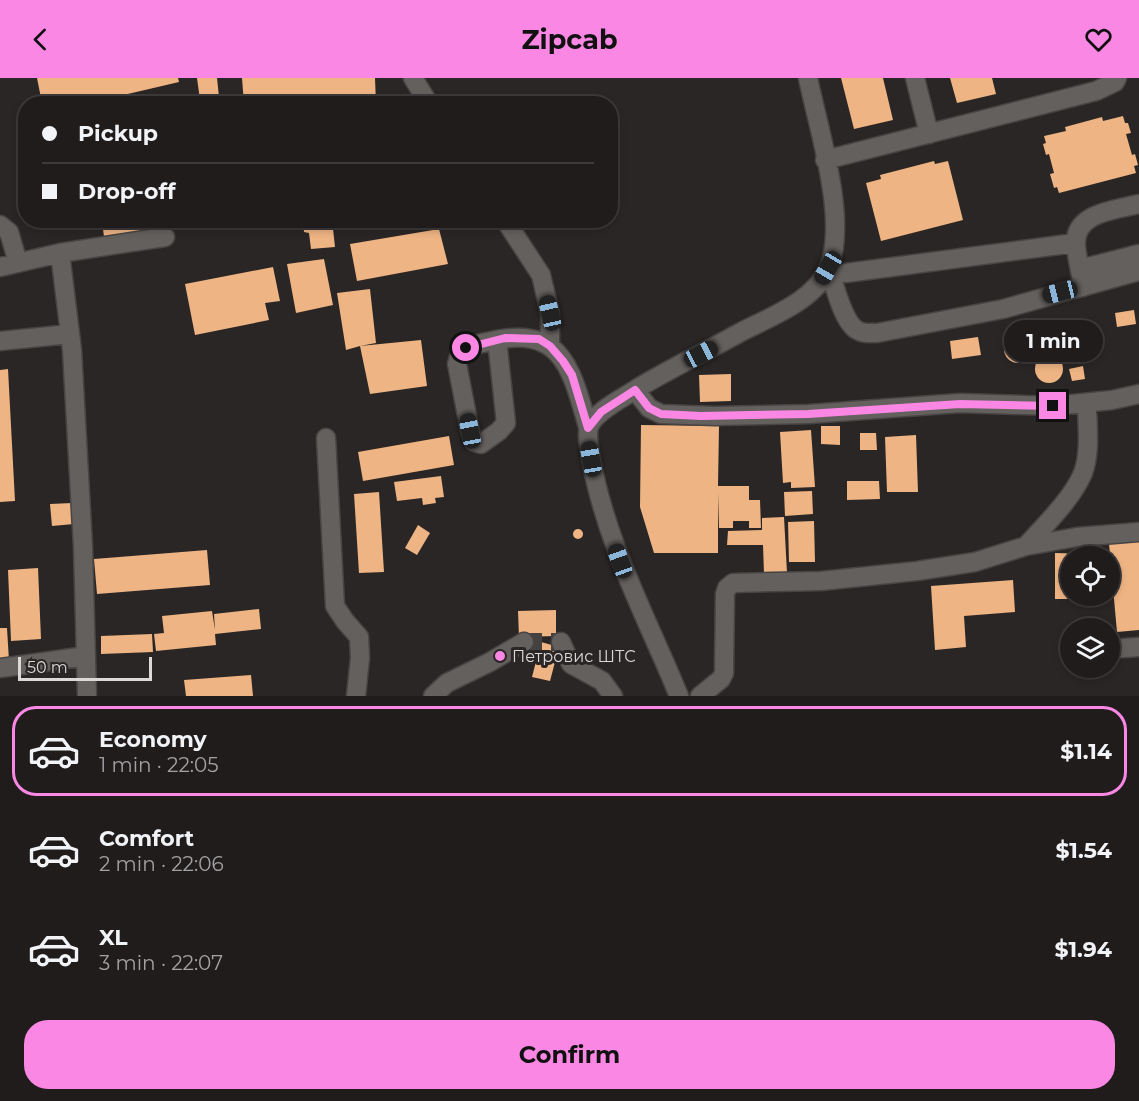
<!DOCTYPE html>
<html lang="en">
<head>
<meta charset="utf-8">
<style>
  body { margin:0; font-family:Montserrat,sans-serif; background:#2d2929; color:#f1f3f6; height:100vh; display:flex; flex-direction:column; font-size:22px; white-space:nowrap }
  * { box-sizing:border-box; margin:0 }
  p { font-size:20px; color:#a2a1a3 }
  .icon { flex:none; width:33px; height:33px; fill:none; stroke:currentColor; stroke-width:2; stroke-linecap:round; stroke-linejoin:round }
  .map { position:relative; height:618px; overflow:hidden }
  .details { display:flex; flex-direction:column; background:#201c1c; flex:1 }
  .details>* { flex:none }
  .banner { position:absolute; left:18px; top:18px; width:600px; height:132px; border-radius:24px; box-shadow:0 3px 9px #0003,0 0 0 2px #3d3a3b; display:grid; align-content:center; height:132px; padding:0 24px; background:#201c1c }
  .tools { position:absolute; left:1060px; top:468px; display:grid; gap:12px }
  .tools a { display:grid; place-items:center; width:60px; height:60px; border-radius:50%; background:#201c1c; box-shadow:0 3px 9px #0003,0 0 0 2px #3d3a3b; font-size:30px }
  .scale { position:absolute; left:18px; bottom:15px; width:134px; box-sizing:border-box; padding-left:6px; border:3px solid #dcd9d8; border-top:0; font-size:16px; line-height:21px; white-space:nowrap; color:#dcd9d8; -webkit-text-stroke:4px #2a2625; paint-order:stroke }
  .end { position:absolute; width:27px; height:27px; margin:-14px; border:8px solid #fb87e5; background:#111; box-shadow:0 0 0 3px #111 }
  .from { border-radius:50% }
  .bubble { position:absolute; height:42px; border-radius:21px; background:#201c1c; box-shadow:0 3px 9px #0003,0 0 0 2px #3d3a3b; font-size:20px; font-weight:700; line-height:42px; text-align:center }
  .car { position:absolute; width:18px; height:36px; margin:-18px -9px; border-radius:8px; box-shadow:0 0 4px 2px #0007; background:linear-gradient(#222 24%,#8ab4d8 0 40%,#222 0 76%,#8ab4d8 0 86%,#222 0) }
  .banner b { display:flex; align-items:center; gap:21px; height:57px; font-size:22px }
  .banner b+b { border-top:2px solid #3d3a3b }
  .banner i { width:15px; height:15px; background:#f1f3f6 }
  ul { padding:10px 0 0; list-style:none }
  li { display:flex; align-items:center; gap:18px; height:90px; margin:0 12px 9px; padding:0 12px; border:3px solid transparent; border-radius:24px }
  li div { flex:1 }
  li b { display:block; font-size:22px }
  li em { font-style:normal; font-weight:700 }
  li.active { border-color:#fb87e5 }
  li>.icon { width:54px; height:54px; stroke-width:1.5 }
  .action { display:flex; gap:12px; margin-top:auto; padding:12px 24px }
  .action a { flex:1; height:69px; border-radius:24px; background:#fb87e5; color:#111; font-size:24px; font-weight:700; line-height:69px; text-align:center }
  header { display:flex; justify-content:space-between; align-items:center; height:78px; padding:0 24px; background:#fb87e5; color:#111; font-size:27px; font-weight:700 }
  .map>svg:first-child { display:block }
</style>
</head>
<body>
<header><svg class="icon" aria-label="back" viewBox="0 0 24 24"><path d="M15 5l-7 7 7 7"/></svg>Zipcab<svg class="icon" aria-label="heart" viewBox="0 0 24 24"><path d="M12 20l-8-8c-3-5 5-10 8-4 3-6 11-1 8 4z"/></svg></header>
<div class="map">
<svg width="1139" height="618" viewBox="0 0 1139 618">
  <rect width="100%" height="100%" fill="#2a2625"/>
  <path fill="#efb483" d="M37,0h141l1,4 -94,22h-50v-5l6,-1z
    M197,0h20l2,19 -19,3z
    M242,0h133l1,26h-132z
    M841,0h42l10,42 -39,9z
    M950,0h42l4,16 -39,9z
    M1123,38l2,7h3l3,10 -5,1 6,21 3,-1 3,11 -4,1 2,7 -77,20 -2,-6 -3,1 -4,-14 4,-1 -5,-19 -3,1 -3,-11 3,-1 -2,-7 22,-5 -1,-4 37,-10 1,4z
    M934,83l1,3 13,-3 15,59 -82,21 -15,-58 15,-4 -1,-4z
    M102,142h37l2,12 -37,5z
    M272,142h16v5l-16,1z
    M303,142h36l1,9h-7l2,18 -24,2 -2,-16 -5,-1z
    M439,151l9,35 -91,17 -7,-37z
    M324,181l9,46 -37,8 -9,-49z
    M273,189l7,34 -15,2 4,17 -74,15 -10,-51z
    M370,211l6,54 -16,3 61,-6 6,46 -57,8 -10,-48 -14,4 -9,-57z
    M1134,232l2,14 -19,3 -2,-14z
    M1004 271a14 14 0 1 1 28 0a14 14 0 1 1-28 0Z
    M978,259l3,18 -29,4 -2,-18z
    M1035 291a14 14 0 1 1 28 0a14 14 0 1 1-28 0Z
    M1083,288l2,13 -13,2 -3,-12z
    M8,291l7,132 -15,1v-132z
    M731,296v27l-31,1 -1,-27z
    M641,347l78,1 -1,60h31v14h11l1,28h-12v-7h-16v7h-14l-1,-35v60h-64l-14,-46z
    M821,348h19v19l-19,-1z
    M811,352l4,57 -24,1v-6l-8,1 -3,-51z
    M860,355h16l1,17h-17z
    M916,357l2,57h-31l-2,-55z
    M449,358l5,29 -91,16 -5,-29z
    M441,398l3,21 -9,1 1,5 -13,2 -1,-7 -25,3 -3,-19z
    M847,403h32l1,18 -33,1z
    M812,413l1,23 -28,2 -1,-24z
    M379,414l5,80 -25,1 -5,-79z
    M72,425l2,21 -22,2 -2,-22z
    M784,439l3,56 -23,1 -1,-29h-36l1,-14 34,-1v-12z
    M814,443l1,41h-26l-1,-40z
    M418,447l12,8 -13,22 -12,-7z
    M573 456a5 5 0 1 1 10 0a5 5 0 1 1-10 0Z
    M1139,463v89l-22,2 -8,-88z
    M207,472l3,35 -113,9 -3,-35z
    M1055,475l33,1v2h-17v40h16v3h-32z
    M38,490l3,71 -30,2 -3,-71z
    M1013,502l2,32 -51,4 2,31 -31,3 -4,-64z
    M259,531l2,20 -46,5 1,11 -60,6 -2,-17 10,-1 -2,-17 50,-5 3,19 -1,-16z
    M556,532v26l-37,1 -1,-26z
    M0,550h7l2,33 -9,1z
    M152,556l1,18 -52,2v-18z
    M541,564l18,5 -9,34 -18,-4z
    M251,597l2,21h-67l-2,-16z"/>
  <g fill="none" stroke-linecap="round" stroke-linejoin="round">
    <path stroke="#454140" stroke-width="18" stroke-dasharray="18 9" stroke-linecap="butt" d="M524,564h37"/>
    <defs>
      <path id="minor" d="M413,0l16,26
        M915,0l14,56
        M825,82l271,-69 19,-9 2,-4
        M505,142l36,55 9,38v33
        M0,147l9,7 9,31
        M60,175l12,97 11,197 4,149
        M0,189l60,-14 105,-16
        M829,190c5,16 14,54 28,62 6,4 13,3 20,3l126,-24 136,-38
        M1080,191l59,-15
        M846,195l229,-30
        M1083,209c-2,-14 -6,-28 -7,-41 -3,-34 40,-36 63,-42
        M497,262l9,83 -7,8 -18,13 -7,-2 -4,-11 -13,-67c4,-19 13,-18 30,-22 75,-19 84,26 101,85
        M0,263l70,-7
        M635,312l14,18 12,6 54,2 94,-2 151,-11 93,3 59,-6 27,-6
        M326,360l9,168 10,15 14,16 1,21 -4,38
        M1026,468c19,-21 46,-47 57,-73 8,-22 4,-48 4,-70
        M561,564l10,22 31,17 11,15
        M1110,571l29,-2
        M0,590l86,-12
        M433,618l14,-13 43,-21 34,-20
        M679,618c-32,-78 -73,-153 -88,-237 -1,-10 -5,-23 -2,-32 5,-15 36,-30 49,-39 33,-20 69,-37 103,-56 29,-15 73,-31 87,-63 21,-47 -10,-141 -20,-191
        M700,618l21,-17 3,-6 1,-79 2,-6 6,-5 88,-2 96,-10 58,-9 51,-16 51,-9 62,-5"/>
    </defs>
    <use href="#minor" stroke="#474443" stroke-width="21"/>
    <use href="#minor" stroke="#64605e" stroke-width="18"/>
  </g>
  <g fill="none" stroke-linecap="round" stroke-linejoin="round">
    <path stroke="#fb87e5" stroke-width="8" d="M466,270l39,-10 34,1 11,7 13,15 9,14 16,53 13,-16 34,-22 14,18 12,6 40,2 107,-2 152,-10 93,2"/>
  </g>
  <circle fill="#fb87e5" stroke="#2a2625" stroke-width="2" cx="500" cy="578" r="6"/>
  <g text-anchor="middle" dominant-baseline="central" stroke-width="6" stroke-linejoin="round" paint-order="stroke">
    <g font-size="16" fill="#dcd9d8" stroke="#2a2625" text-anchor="start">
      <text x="512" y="578">Петровис ШТС</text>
    </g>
  </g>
</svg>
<div class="tools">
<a><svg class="icon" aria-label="locate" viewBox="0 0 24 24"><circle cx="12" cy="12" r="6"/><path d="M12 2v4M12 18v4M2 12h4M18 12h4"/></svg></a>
<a><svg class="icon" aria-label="layers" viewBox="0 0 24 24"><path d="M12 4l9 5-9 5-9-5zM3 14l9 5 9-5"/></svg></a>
</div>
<div class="scale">50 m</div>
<i class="end from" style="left:466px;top:270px"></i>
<i class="end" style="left:1053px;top:328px"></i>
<div class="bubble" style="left:1004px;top:242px;width:99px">1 min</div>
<i class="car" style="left:828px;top:190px;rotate:210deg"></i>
<i class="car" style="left:1060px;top:214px;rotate:256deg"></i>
<i class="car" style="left:550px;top:235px;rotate:347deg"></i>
<i class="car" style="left:701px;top:276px;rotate:62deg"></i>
<i class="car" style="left:470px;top:353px;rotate:349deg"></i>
<i class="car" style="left:591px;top:381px;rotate:350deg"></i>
<i class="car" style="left:620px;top:483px;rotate:340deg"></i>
<div class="banner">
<b><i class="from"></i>Pickup</b>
<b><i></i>Drop-off</b>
</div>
</div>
<section class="details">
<ul>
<li class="active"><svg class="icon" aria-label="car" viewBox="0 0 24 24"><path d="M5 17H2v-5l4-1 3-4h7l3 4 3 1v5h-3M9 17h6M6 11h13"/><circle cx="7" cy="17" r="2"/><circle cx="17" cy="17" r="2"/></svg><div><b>Economy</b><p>1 min · 22:05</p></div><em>$1.14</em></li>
<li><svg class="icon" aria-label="car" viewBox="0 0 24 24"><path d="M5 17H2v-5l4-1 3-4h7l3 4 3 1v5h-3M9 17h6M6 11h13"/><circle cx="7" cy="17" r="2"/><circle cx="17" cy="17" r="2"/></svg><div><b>Comfort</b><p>2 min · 22:06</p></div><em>$1.54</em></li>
<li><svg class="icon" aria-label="car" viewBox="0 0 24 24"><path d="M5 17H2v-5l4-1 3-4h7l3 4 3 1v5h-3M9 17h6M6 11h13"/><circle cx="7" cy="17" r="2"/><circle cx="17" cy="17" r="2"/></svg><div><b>XL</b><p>3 min · 22:07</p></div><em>$1.94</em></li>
</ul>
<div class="action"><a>Confirm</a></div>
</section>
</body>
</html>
